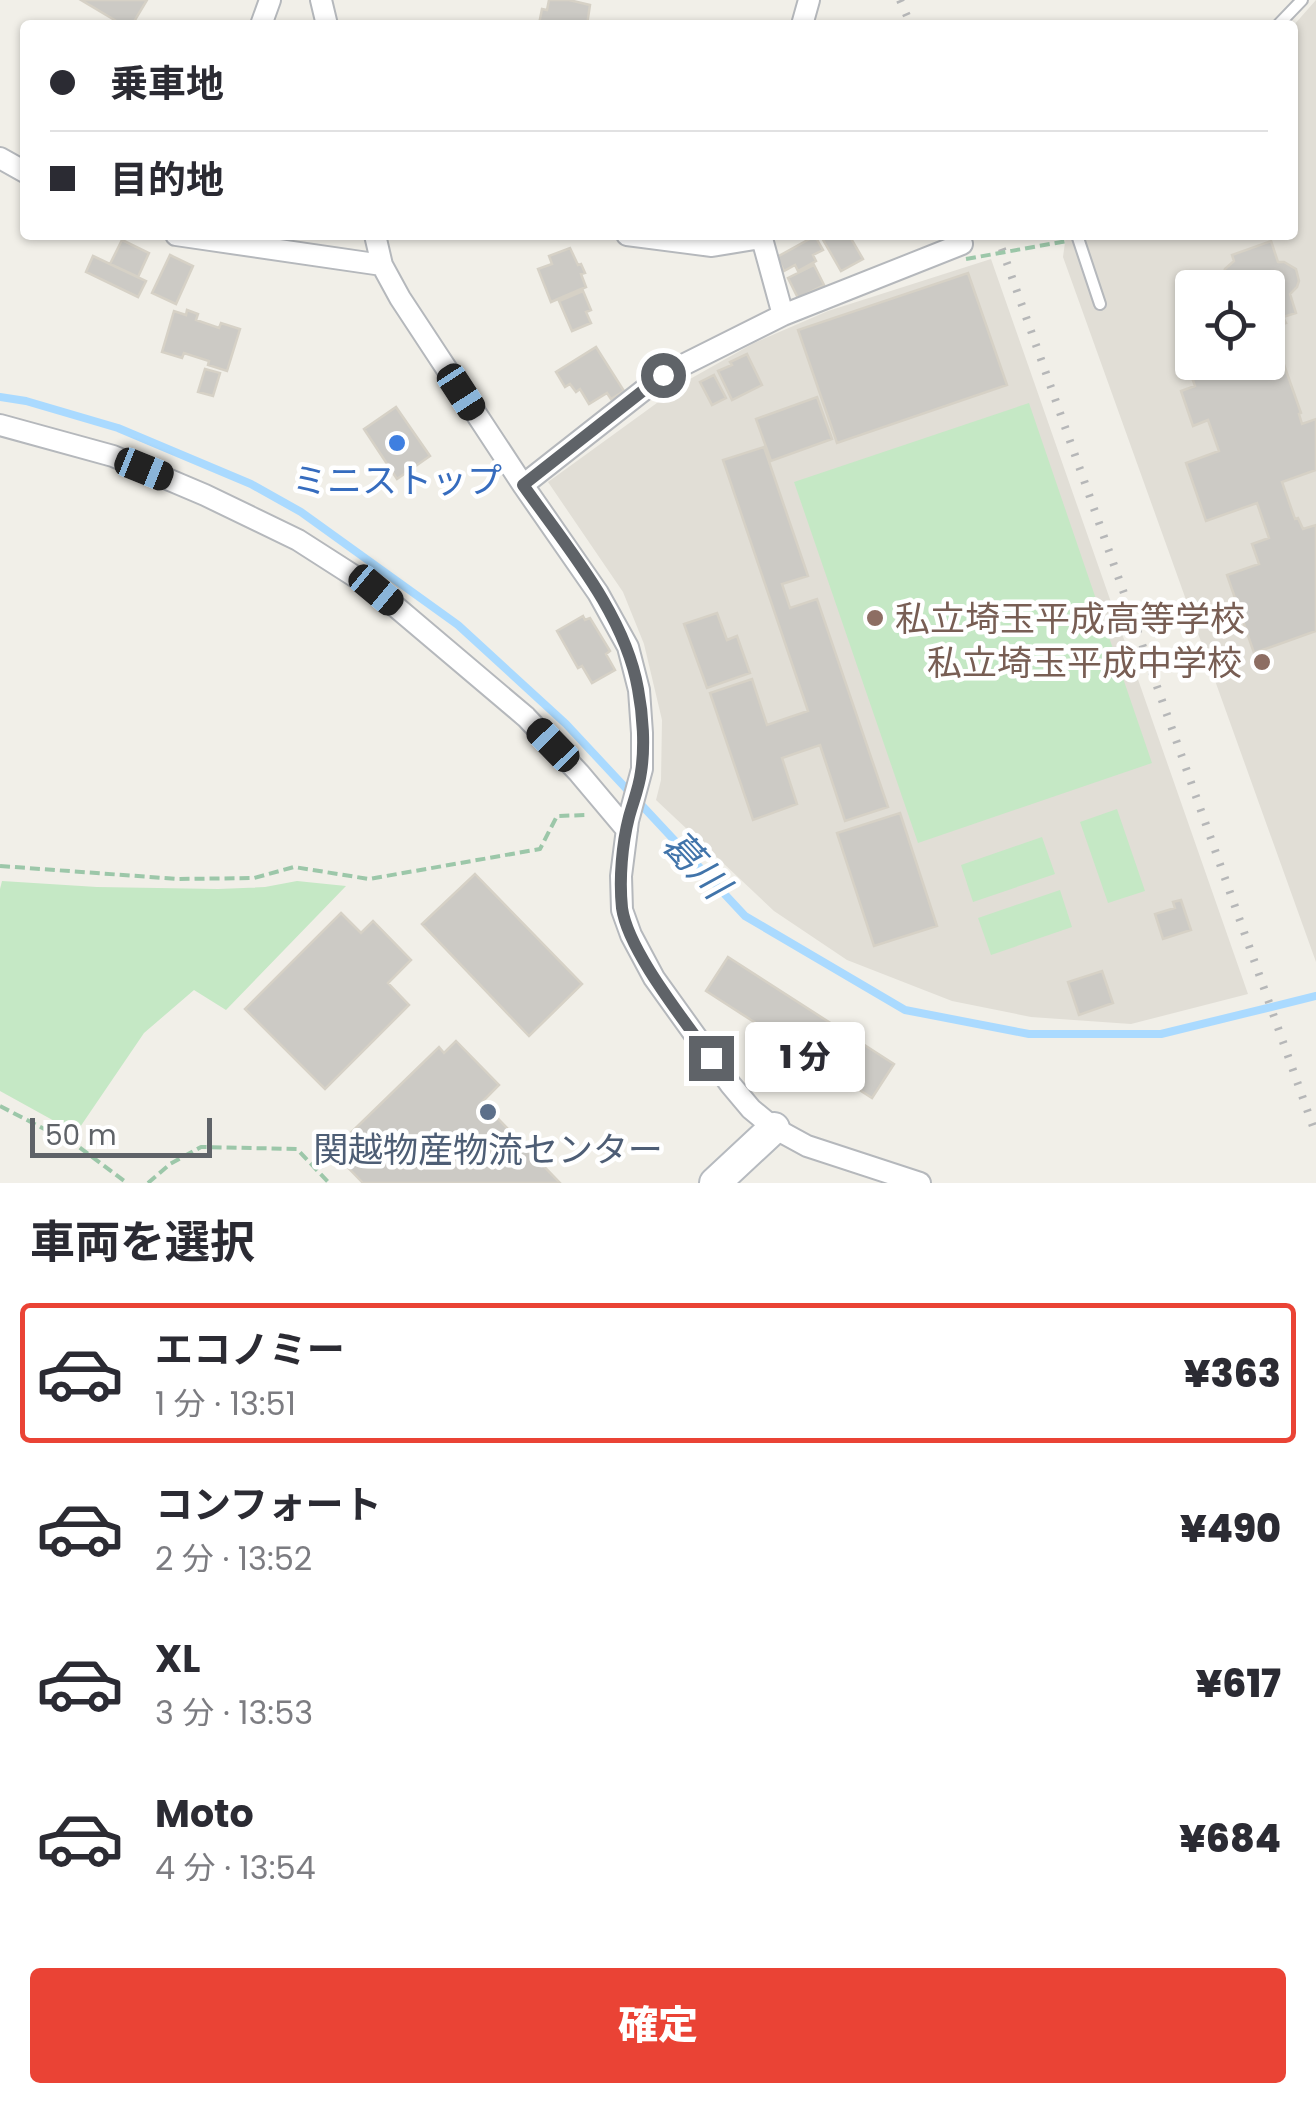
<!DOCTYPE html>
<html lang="ja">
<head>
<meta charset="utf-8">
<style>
  body { margin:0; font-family:Poppins,"Noto Sans JP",sans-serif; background:#f7f7f7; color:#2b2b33; height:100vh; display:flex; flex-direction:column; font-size:38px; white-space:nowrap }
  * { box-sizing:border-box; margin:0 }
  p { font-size:32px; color:#7c7c81 }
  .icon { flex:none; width:55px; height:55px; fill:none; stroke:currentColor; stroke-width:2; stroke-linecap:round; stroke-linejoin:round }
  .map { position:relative; height:1183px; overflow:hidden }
  .sheet { display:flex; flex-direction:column; background:#fff; flex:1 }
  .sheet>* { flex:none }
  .banner { position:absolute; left:20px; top:20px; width:1278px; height:220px; border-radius:10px; box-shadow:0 2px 8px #0004; display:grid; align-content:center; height:220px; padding:0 30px; background:#fff }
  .controls { position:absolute; left:1175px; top:270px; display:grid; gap:20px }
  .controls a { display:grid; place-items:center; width:110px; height:110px; border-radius:10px; background:#fff; box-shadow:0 2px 8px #0004; font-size:50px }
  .scale { position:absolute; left:30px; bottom:25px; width:182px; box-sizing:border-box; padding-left:10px; border:5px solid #5f6368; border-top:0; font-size:28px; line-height:35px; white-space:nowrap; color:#5f6368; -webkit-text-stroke:8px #fff; paint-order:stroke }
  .end { position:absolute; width:45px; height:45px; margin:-22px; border:12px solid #5f6368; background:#fff; box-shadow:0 0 0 5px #fff }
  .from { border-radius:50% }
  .bubble { position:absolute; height:70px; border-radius:10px; background:#fff; box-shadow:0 2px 8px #0004; font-size:32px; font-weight:800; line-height:70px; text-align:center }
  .car { position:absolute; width:30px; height:60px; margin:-30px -15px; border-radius:12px; box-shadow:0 0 8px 2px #0007; background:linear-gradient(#222 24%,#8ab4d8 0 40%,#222 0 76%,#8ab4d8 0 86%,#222 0) }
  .banner b { display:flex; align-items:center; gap:35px; height:95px; font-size:38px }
  .banner b+b { border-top:2px solid #e1e1e2 }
  .banner i { width:25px; height:25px; background:#2b2b33 }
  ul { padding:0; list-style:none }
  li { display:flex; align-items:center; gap:30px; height:140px; margin:0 20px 15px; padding:0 10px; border:5px solid transparent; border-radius:10px }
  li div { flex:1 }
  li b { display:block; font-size:38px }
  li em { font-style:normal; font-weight:800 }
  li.active { border-color:#ea4335 }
  li>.icon { width:90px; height:90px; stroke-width:1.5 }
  h2 { padding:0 30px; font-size:45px; line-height:120px }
  .cta { display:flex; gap:20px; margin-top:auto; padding:20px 30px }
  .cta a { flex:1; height:115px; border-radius:10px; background:#ea4335; color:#fff; font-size:40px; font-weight:800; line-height:115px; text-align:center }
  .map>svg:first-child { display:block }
</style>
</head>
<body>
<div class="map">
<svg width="1316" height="1183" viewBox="0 0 1316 1183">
  <rect width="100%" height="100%" fill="#f1efe8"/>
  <path fill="#e1ded6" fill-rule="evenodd" d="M1316,0v962l-253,-705 3,-22h226l1,-209zM1192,288h76v74h-76z
    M991,259l257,735 -117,30 -100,-7 -79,-16 -105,-41 -73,-49 -118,-111 5,-20 1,-60 -18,-76 -21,-52 -75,-110 142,-103 64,-36 74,-32z"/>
  <path fill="#c5e8c5" d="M1029,403l123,360 -234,80 -124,-361z
    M1117,809l28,82 -37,12 -28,-81z
    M1042,837l13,37 -82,28 -12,-37z
    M2,881l95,6 121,2 47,-2 32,-6 49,5 -120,124 -32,-20 -50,43 -68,100 -76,-42v-202z
    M1060,890l12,37 -81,28 -13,-37z"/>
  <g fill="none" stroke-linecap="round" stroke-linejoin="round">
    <path stroke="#aadaff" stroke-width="8" d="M0,397l26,4 92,27 133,56 50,28 157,113 108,99 179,192 160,94 124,24h132l155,-38"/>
  </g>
  <path fill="#cccac5" stroke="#d6d1c6" stroke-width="2.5" d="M81,0h66l-15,25h-9z
    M549,0h20l21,5 -3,20 -48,-1 3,-15 5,1z
    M828,235h21l14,24 -22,12 -19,-33z
    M815,236l8,14 -10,5 3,6 -18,10 -3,-6 -11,6 -7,-14z
    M122,240l27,13 -11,24 -28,-13z
    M1271,241l7,21h6l12,7 3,12 -2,6 -7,7 6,19 -13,4 3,6 -15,5 30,85 -2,1 3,10 14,-5v51l-34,12 13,37 3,-1 5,11 13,-4v106l-62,22 -27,-78 32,-11 -7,-20 17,-6 -12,-35 -51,18 -20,-58 33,-12 -11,-31 -15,6 -12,-35 14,-5 -13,-37 10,-4v17h76v-74h-46v-8l3,-11 9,-8 -2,-6z
    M570,248l8,17 3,-1 4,9 -4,1 5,13 -35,15 -13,-33 14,-5 -3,-8z
    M170,255l23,11 -17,38 -24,-11z
    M93,256l53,25 -8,16 -52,-25z
    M814,265l10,20 -26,13 -10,-20z
    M968,273l39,112 -170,58 -39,-113z
    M583,291l8,19 -5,2 5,11 -19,8 -13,-30z
    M187,310l11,4 -2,6 23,8 2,-5 19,6 -13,42 -19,-6 1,-4 -25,-8 -2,5 -20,-6 12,-41 12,4z
    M596,347l28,44 -13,8 -4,-6 -18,11 -9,-15 -4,3 -6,-8 -5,3 -9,-15z
    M747,354l15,31 -30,15 -14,-29 14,-6 -2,-3z
    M205,369l15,4 -7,23 -15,-4z
    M714,375l12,23 -14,7 -12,-23z
    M817,397l15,42 -61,22 -15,-42z
    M396,407l34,49 -33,23 -33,-50z
    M764,447l44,129 -26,8 8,24 27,-9 71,208 -43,14 -25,-76 -38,13 15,46 -44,16 -43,-127 42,-14 15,46 41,-14 -85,-251z
    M717,613l10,27 10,-4 13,37 -43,15 -23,-64z
    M583,616l2,4 5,-2 20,33 -4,3 9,16 -23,13 -10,-17 -4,2 -21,-37z
    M900,813l37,113 -63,20 -37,-113z
    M475,874l107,110 -53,52 -107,-112z
    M1181,900l10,30 -28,9 -8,-25 20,-6 -2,-6z
    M341,913l20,20 12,-12 38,39 -23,23 21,22 -84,84 -80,-80z
    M728,957l166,107 -22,34 -166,-107z
    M1102,971l11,32 -34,12 -11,-33z
    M456,1041l43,44 -17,17 78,81h-197l-31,-32 107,-104 5,6z"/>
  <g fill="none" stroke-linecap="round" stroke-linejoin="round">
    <defs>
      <path id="lane" d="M1278,25l24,-25
        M1077,235l23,69"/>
      <path id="street" d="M321,0l6,25
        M261,25l9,-25
        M802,25l7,-25
        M0,158l25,14
        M176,235l206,30
        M375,235l7,30 18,33 123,187 75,108 30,54 11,43 3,43v36l-14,52 -7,55 1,34 9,25 23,43 76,106 21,25 23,19 33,18 113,37
        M627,235l85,11 49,-8
        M761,235l22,80
        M0,425l113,31 92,39 93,45 78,50 150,127 53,56 48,57
        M523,485l140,-110 120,-60 179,-71"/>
      <path id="secondary" d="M715,1183l59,-55"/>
    </defs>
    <use href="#lane" stroke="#b5b8bc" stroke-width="14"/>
    <use href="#street" stroke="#b5b8bc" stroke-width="24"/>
    <use href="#secondary" stroke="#b6babf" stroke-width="34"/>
    <path stroke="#9cc7a9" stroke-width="4" stroke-dasharray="10 5" stroke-linecap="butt" d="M0,866l178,13 76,-1 40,-11 75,12 171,-30 17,-33 28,-1
      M0,1106l79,41 48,36
      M148,1183l22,-19 31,-17 96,2 32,34"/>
    <use href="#lane" stroke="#fff" stroke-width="10"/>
    <use href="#street" stroke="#fff" stroke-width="20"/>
    <use href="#secondary" stroke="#fff" stroke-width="30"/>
    <path stroke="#b6b7b8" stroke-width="8" stroke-dasharray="2.5 12" stroke-linecap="butt" d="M900,0l11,25
      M997,235l319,900"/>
    <path stroke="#9cc7a9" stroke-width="4" stroke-dasharray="10 5" stroke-linecap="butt" d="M966,259l101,-18"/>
  </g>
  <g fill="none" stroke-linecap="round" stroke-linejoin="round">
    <path stroke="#5f6368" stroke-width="12" d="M663,375l-140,110c43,61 102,129 115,204 5,26 7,58 3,83 -2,16 -8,30 -12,45 -7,27 -10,62 -7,91 6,43 63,113 89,150"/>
  </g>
  <circle fill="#3f7fe0" stroke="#fff" stroke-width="4" cx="397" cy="443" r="10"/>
  <g fill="#8d6e63" stroke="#fff" stroke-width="4">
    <circle cx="875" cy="618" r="10"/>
    <circle cx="1262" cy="662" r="10"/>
  </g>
  <circle fill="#5c6f8a" stroke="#fff" stroke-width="4" cx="488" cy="1112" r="10"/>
  <g text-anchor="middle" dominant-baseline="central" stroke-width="9" stroke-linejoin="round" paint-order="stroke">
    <g font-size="35" fill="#366cbe" stroke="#fff">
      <text x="397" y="480">ミニストップ</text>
    </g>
    <g font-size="35" fill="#785e54" stroke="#fff" text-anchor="start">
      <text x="895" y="618">私立埼玉平成高等学校</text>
      <text x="1242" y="662" text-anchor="end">私立埼玉平成中学校</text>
    </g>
    <g font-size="35" fill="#4e5e75" stroke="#fff">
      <text x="488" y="1149">関越物産物流センター</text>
    </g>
    <g font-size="38" font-style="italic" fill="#4174aa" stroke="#fff">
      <text transform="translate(696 864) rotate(47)">葛川</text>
    </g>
  </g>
</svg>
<div class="controls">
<a><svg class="icon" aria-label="locate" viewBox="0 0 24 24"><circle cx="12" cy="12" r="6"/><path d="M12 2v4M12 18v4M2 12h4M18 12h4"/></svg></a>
</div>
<div class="scale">50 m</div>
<i class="end from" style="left:663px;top:375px"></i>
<i class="end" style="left:711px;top:1058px"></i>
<div class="bubble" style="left:745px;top:1022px;width:120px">1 分</div>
<i class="car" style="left:461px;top:392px;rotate:147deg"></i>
<i class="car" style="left:144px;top:469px;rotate:112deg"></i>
<i class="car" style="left:376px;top:590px;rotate:130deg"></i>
<i class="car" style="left:553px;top:745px;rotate:316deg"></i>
<div class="banner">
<b><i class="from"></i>乗車地</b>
<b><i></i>目的地</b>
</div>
</div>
<section class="sheet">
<h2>車両を選択</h2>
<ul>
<li class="active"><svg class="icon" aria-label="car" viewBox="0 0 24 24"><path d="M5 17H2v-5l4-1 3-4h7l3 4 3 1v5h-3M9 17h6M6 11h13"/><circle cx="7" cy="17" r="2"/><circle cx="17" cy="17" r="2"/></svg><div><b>エコノミー</b><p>1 分 · 13:51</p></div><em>¥363</em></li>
<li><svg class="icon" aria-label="car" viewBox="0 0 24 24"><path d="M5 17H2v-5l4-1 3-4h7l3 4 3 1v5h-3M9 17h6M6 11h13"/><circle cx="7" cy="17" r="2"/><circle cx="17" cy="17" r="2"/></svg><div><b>コンフォート</b><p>2 分 · 13:52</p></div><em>¥490</em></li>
<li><svg class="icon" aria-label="car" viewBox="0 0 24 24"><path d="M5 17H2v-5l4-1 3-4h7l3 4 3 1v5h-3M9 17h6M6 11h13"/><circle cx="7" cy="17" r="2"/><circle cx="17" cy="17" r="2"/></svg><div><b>XL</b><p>3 分 · 13:53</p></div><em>¥617</em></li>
<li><svg class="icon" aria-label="car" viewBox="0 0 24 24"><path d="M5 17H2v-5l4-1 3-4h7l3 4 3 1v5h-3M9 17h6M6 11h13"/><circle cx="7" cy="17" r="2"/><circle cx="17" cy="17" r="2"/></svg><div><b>Moto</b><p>4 分 · 13:54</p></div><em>¥684</em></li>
</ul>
<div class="cta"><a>確定</a></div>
</section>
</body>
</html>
